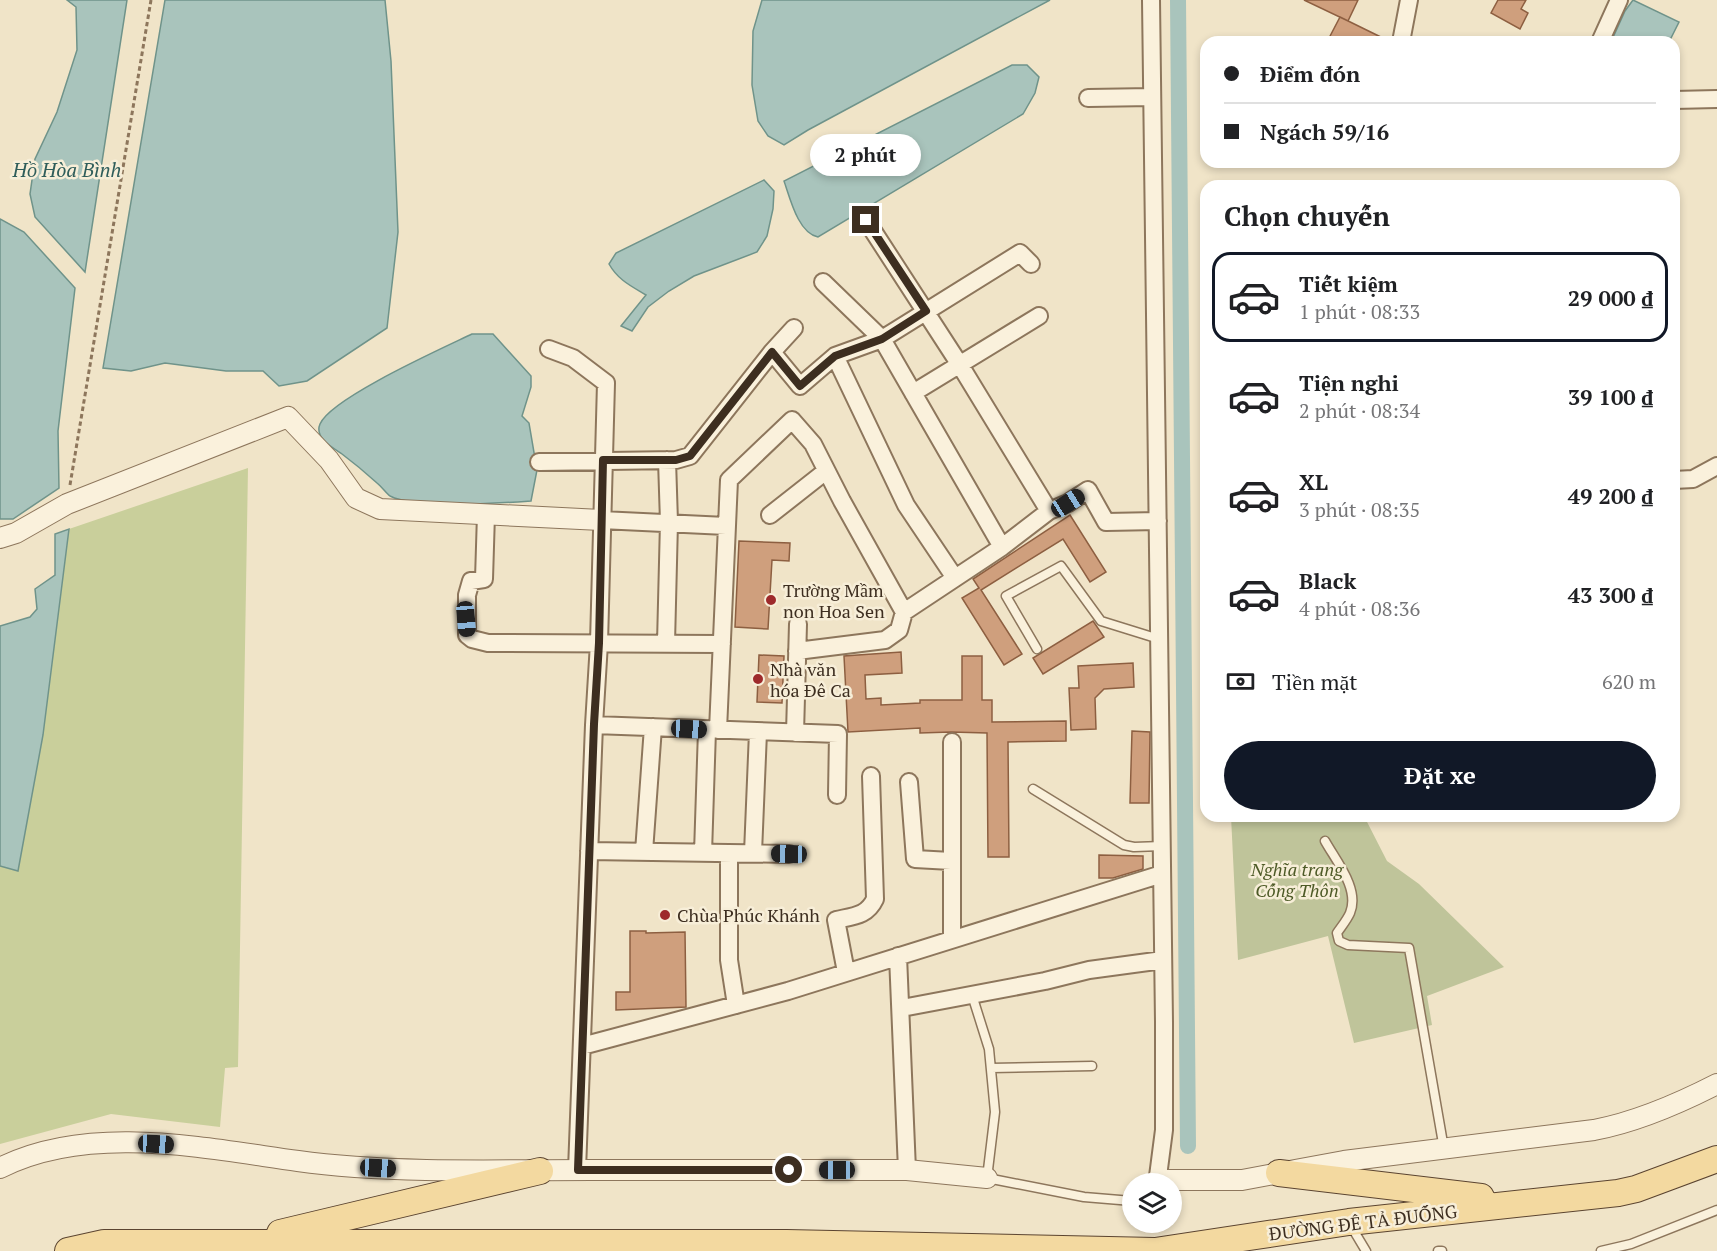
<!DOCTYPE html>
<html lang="vi">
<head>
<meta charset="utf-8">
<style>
  body { margin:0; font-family:"PT Serif",serif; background:#f6f6f6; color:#202124; height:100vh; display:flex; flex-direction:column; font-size:22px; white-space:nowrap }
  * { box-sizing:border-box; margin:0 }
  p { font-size:20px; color:#757577 }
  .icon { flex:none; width:33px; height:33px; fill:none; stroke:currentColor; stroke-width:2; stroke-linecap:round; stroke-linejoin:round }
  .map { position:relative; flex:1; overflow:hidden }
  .drawer { position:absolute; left:1200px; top:180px; width:480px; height:642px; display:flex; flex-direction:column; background:#fff; border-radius:18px; box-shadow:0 3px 9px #0003 }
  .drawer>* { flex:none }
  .guide { position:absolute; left:1200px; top:36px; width:480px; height:132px; border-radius:18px; box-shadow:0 3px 9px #0003; display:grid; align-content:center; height:132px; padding:0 24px; background:#fff }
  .fabs { position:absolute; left:1122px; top:1173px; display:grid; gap:12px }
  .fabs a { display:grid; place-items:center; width:60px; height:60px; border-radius:50%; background:#fff; box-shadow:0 3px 9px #0003; font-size:30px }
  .end { position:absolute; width:27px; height:27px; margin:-14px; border:8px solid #3d2e20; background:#fff; box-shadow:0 0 0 3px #fff }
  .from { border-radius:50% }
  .bubble { position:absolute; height:42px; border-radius:21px; background:#fff; box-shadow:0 3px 9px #0003; font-size:20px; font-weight:600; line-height:42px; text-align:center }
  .car { position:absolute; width:18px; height:36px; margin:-18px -9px; border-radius:8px; box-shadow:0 0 4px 2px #0007; background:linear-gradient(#222 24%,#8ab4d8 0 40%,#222 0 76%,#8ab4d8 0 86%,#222 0) }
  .guide b { display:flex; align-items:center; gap:21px; height:57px; font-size:22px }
  .guide b+b { border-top:2px solid #e0e0e0 }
  .guide i { width:15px; height:15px; background:#202124 }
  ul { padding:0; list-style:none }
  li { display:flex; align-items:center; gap:18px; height:90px; margin:0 12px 9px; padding:0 12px; border:3px solid transparent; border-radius:18px }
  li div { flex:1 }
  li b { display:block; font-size:22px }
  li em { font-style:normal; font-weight:600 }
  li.selected { border-color:#111827 }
  li>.icon { width:54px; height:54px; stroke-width:1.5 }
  h2 { padding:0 24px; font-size:27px; line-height:72px }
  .pay { display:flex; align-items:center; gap:15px; height:66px; padding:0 24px; font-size:22px }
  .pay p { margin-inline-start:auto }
  .button { display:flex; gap:12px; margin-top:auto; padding:12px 24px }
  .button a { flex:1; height:69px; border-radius:36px; background:#111827; color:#fff; font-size:24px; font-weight:600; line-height:69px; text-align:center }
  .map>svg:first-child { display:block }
</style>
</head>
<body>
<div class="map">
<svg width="1717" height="1251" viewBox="0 0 1717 1251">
  <rect width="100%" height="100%" fill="#f0e4c8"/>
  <path fill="#c9cf9b" d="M248,468l-10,599 -13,1 -5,59 -109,-13 -111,30v-278l18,5 25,-136 26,-206z"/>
  <path fill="#bfc49a" d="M1231,816h133l23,45 32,23 85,83 -77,29 5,29 -78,18 -26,-107 -90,24z"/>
  <path fill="#a9c4bc" stroke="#6f938a" stroke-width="1.5" d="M67,0h60l-42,272 -50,-55 -5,-23 5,-35 22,-47 20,-62 -1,-43z
    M165,0h220l6,61 7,171 -11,96 -80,53 -28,5 -16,-15h-37l-61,-8 -34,8 -28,-3z
    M762,0h288l-242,130 -24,15 -16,-9 -10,-15 -6,-36 1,-54z
    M1633,0l46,22 -10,20h-58l14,-31z
    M1012,65h15l12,12 -4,16 -12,21 -205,123c-20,-4 -28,-39 -34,-56z
    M764,180l10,11 -1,18 -6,27 -10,16 -63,24 -25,15 -21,16 -16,24 -11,-5 25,-31c-15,-9 -28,-15 -37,-31l7,-11z
    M0,219l24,13 51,56 -17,143 1,57 -46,31h-13z
    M472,334h21l38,42v11l-9,29 7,7 8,47 -6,31c-31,2 -116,8 -141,-5 -4,-3 -8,-9 -13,-13 -11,-10 -23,-20 -35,-29 -9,-6 -28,-16 -22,-30 11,-26 123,-76 152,-90z
    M69,529l-26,206 -25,136 -18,-5v-240l30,-9 7,-8 -2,-20 20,-14v-41z"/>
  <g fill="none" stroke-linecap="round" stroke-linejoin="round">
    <path stroke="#a9c4bc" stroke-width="16" d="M1178,0l10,1146"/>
  </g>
  <path fill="#cf9f7d" stroke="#8d5f41" stroke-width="1.5" d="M1304,0h54l-10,21z
    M1498,0h28l-5,9 7,4 -8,16 -29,-16z
    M1340,17l51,25h-64z
    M1070,515l36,57 -16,10 -27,-43 -82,51 41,64 -18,11 -42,-67 17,-10 -6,-9z
    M739,541l51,2 -1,18 -17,-1 -4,69 -33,-2z
    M1093,621l11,16 -61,37 -10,-16z
    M901,652l1,21 -37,2 1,24 15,-1v7l39,-2v-3h42v-44h20v44h10v22l74,-1v20l-58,1 1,115h-21l-1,-124 -36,-1 -31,1v-5l-72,4 -4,-76z
    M759,655l25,1 -2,47 -25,-1z
    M1133,663l1,24 -30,2 -9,9 1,31 -25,1 -2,-42h10l-1,-22z
    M1132,731l18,1 -1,71h-19z
    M1099,855l44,1v13l-30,9h-14z
    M630,931h16v2l39,-1 1,75 -70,3v-18h14z"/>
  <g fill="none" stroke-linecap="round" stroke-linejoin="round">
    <defs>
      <path id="service" d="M1037,649l-31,-53 55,-30 40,55 58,18
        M1033,789l91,56 10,2 28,-1
        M1325,841c11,20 35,48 25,72 -3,7 -9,14 -13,20l2,8 9,4 61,3 35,201
        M972,995l17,54 6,63 -8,66 97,19 48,4
        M991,1068l101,-2
        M1351,1226l15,25
        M1438,1251h4
        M1601,1251l30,-7 86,-34"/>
      <path id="minor" d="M1151,0l13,1022v108l-7,54
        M1401,42l8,-42
        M1600,42l19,-42
        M1088,98l64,-1
        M1674,100l43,-1
        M866,220l94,145 89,146
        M823,282l59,57 120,208
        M549,349l24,9 33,25 -7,260 -5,82 -17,445
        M772,352l28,34 35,-30 47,-17 138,-86 11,11
        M835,356l71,149 49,73
        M913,393l126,-77
        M539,462l137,-2 14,-4 82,-104 22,-24
        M1674,480l19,-1 24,-13
        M486,514l-2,65 -13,2 -4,14v40l5,4 16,4 234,1
        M770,515l56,-44
        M601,520l125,6
        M666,643l3,-121 -2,-62
        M797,651l88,-11 14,-10 5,-18 98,-65 47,-36 19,-8 20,-13 18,32 52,-1
        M594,725l244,9 -1,61
        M718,730l11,-250 63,-60 21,24 29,57 62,111
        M795,733l3,-109
        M909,782l6,77 36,2
        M589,851l200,3
        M644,852l9,-125
        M703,853l4,-123
        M729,853v107l7,45
        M753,853l5,-121
        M952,939v-197
        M898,956l9,214
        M846,972l-10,-52c18,-4 31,-4 39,-21l-4,-123
        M902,1008l143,-27 44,-11 74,-10
        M582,1046l206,-55 374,-117"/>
      <path id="tertiary" d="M0,538l16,-5 51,-29 221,-87 41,43 27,38 24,11 221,11
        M0,1168c89,-45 204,-20 298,-7 42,6 85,8 128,9 55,1 110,0 165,0 105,0 211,0 316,0l80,8
        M1157,1180h85l102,-19 250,-31c43,-8 84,-26 123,-46"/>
      <path id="primary" d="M1279,1173l202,24
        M280,1233l260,-62
        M68,1251l36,-8h683l368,8 194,-29 269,-29 18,-4 81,-30"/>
    </defs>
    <use href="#service" stroke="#8d765c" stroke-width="11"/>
    <use href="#minor" stroke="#8d765c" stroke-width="20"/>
    <use href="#tertiary" stroke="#8d765c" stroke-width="22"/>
    <use href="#primary" stroke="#5b4430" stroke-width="28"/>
    <path stroke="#8d765c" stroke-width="3" stroke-dasharray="4.5 3" stroke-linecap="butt" d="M70,485l81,-485"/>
    <use href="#service" stroke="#faf1dc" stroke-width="8"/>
    <use href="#minor" stroke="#faf1dc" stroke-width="16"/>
    <use href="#tertiary" stroke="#faf1dc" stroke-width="20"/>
    <use href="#primary" stroke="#f3d9a0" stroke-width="26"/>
  </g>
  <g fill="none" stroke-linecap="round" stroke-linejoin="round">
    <path stroke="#3d2e20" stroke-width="8" d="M789,1170h-211l16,-446 5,-81 4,-183h73l14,-4 82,-104 28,34 35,-30 47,-17 44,-28 -60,-91"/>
  </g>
  <g fill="#9e2a2b" stroke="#f7eed8" stroke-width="2">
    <circle cx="771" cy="600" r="6"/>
    <circle cx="758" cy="679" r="6"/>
    <circle cx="665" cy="915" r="6"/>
  </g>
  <g text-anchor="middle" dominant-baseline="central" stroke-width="5" stroke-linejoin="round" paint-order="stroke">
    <g font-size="18" fill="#3d2e20" stroke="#f7eed8" text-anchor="start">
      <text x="783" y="590">Trường Mầm<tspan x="783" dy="21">non Hoa Sen</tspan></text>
      <text x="770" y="669">Nhà văn<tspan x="770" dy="21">hóa Đê Ca</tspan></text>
      <text x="677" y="915">Chùa Phúc Khánh</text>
    </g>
    <g font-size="18" font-style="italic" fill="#4d5a26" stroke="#f7eed8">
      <text x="1297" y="869">Nghĩa trang<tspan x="1297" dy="21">Cống Thôn</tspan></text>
    </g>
    <g font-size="18" fill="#3d2e20" stroke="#f7eed8">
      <text transform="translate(1363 1222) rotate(-7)">ĐƯỜNG ĐÊ TẢ ĐUỐNG</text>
    </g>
    <g font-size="20" font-style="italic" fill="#2f5d5a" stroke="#f7eed8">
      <text x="67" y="169">Hồ Hòa Bình</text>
    </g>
  </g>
</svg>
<div class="fabs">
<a><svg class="icon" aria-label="layers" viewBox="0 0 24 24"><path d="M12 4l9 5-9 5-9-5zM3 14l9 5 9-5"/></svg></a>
</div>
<i class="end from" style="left:789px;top:1170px"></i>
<i class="end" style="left:866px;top:220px"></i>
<div class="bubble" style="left:810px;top:134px;width:111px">2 phút</div>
<i class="car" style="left:1068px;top:503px;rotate:58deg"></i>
<i class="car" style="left:466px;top:619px;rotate:175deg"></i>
<i class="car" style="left:689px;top:729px;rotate:93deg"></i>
<i class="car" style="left:789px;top:854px;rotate:271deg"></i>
<i class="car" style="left:156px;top:1144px;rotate:93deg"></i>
<i class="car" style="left:378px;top:1168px;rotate:93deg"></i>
<i class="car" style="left:837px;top:1170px;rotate:270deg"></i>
<div class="guide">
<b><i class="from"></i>Điểm đón</b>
<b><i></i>Ngách 59/16</b>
</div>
<section class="drawer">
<h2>Chọn chuyến</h2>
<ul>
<li class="selected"><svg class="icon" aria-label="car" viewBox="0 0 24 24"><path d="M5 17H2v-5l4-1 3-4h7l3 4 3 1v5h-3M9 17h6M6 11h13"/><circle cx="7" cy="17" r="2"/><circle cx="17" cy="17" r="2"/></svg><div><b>Tiết kiệm</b><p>1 phút · 08:33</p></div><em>29 000 ₫</em></li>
<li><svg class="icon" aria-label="car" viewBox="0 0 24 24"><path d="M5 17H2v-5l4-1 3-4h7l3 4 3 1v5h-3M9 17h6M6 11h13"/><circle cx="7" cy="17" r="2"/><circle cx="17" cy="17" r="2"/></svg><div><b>Tiện nghi</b><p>2 phút · 08:34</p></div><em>39 100 ₫</em></li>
<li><svg class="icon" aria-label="car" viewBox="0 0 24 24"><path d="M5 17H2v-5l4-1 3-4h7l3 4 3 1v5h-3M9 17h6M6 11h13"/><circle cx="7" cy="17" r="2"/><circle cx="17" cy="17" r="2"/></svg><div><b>XL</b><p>3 phút · 08:35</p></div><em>49 200 ₫</em></li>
<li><svg class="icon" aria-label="car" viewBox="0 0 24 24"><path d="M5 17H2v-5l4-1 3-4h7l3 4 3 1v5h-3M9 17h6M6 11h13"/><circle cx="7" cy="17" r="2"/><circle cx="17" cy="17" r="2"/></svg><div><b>Black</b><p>4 phút · 08:36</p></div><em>43 300 ₫</em></li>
</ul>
<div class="pay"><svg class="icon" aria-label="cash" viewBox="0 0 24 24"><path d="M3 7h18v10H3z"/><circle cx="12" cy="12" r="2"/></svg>Tiền mặt<p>620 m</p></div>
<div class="button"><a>Đặt xe</a></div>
</section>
</div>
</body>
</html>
